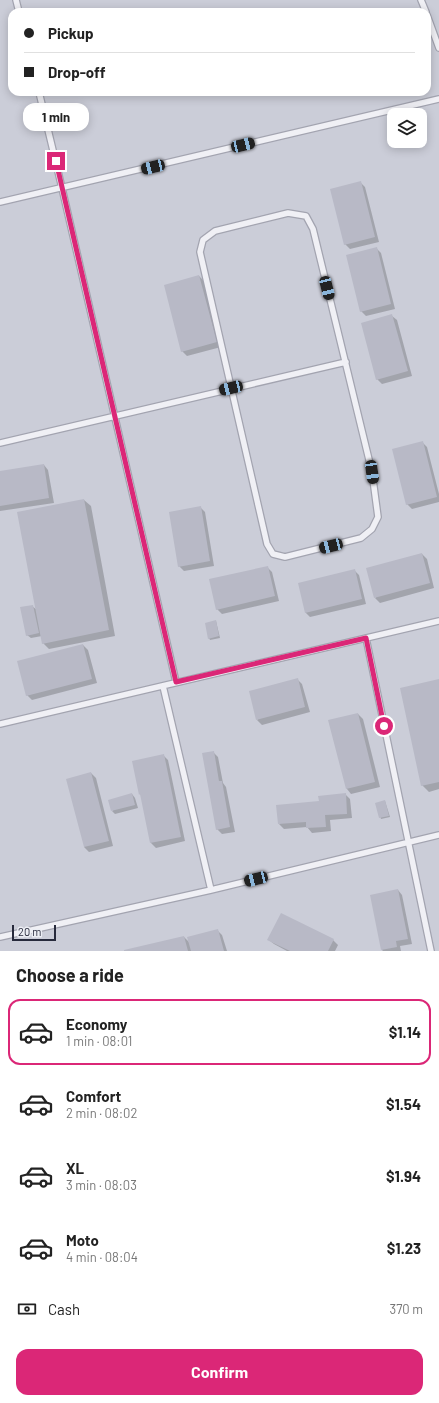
<!DOCTYPE html>
<html lang="en">
<head>
<meta charset="utf-8">
<style>
  body { margin:0; font-family:Barlow,sans-serif; background:#f2f2f2; color:#222; height:100vh; display:flex; flex-direction:column; font-size:15px; white-space:nowrap }
  * { box-sizing:border-box; margin:0 }
  p { font-size:13px; color:#767676 }
  .icon { flex:none; width:22px; height:22px; fill:none; stroke:currentColor; stroke-width:2; stroke-linecap:round; stroke-linejoin:round }
  .map { position:relative; height:951px; overflow:hidden }
  .panel { display:flex; flex-direction:column; background:#fff; flex:1 }
  .panel>* { flex:none }
  .guide { position:absolute; left:8px; top:8px; width:423px; height:88px; border-radius:12px; box-shadow:0 2px 10px #0003; display:grid; align-content:center; height:88px; padding:0 16px; background:#fff }
  .controls { position:absolute; left:387px; top:108px; display:grid; gap:8px }
  .controls a { display:grid; place-items:center; width:40px; height:40px; border-radius:8px; background:#fff; box-shadow:0 2px 10px #0003; font-size:20px }
  .scale { position:absolute; left:12px; bottom:10px; width:44px; box-sizing:border-box; padding-left:4px; border:2px solid #272a3c; border-top:0; font-size:11px; line-height:14px; white-space:nowrap; color:#272a3c; -webkit-text-stroke:3px #eceef4; paint-order:stroke }
  .end { position:absolute; width:18px; height:18px; margin:-9px; border:5px solid #db2777; background:#fff; box-shadow:0 0 0 2px #fff }
  .from { border-radius:50% }
  .bubble { position:absolute; height:28px; border-radius:12px; background:#fff; box-shadow:0 2px 10px #0003; font-size:13px; font-weight:700; line-height:28px; text-align:center }
  .car { position:absolute; width:12px; height:24px; margin:-12px -6px; border-radius:5px; box-shadow:0 0 3px 1px #0007; background:linear-gradient(#222 24%,#8ab4d8 0 40%,#222 0 76%,#8ab4d8 0 86%,#222 0) }
  .guide b { display:flex; align-items:center; gap:14px; height:38px; font-size:15px }
  .guide b+b { border-top:1px solid #e0e0e0 }
  .guide i { width:10px; height:10px; background:#222 }
  ul { padding:0; list-style:none }
  li { display:flex; align-items:center; gap:12px; height:66px; margin:0 8px 6px; padding:0 8px; border:2px solid transparent; border-radius:12px }
  li div { flex:1 }
  li b { display:block; font-size:15px }
  li em { font-style:normal; font-weight:700 }
  li.active { border-color:#db2777 }
  li>.icon { width:36px; height:36px; stroke-width:1.5 }
  h2 { padding:0 16px; font-size:18px; line-height:48px }
  .pay { display:flex; align-items:center; gap:10px; height:44px; padding:0 16px; font-size:15px }
  .pay p { margin-inline-start:auto }
  .cta { display:flex; gap:8px; margin-top:auto; padding:8px 16px }
  .cta a { flex:1; height:46px; border-radius:12px; background:#db2777; color:#fff; font-size:16px; font-weight:700; line-height:46px; text-align:center }
  .map>svg:first-child { display:block }
</style>
</head>
<body>
<div class="map">
<svg width="439" height="951" viewBox="0 0 439 951">
  <rect width="100%" height="100%" fill="#dddee6"/>
  <path fill="#cbcdd8" fill-rule="evenodd" d="M0,0h439v951h-439zM12,12h415v80h-415zM394,115h26v26h-26z"/>
  <path fill="#0003" d="M323,92h14l-11,3z
    M360,182l5,5 14,55 -29,7 -5,-5z
    M377,249l4,4 14,56 -29,7 -5,-5z
    M199,276l5,5 17,66 -34,9 -5,-5z
    M392,316l5,4 15,56 -30,8 -5,-5z
    M422,442l5,5 12,47v8l-27,7 -5,-5z
    M44,465l4,5 6,33 -54,8v-39z
    M84,500l7,6 24,130 -66,13 -6,-6 -1,-7 -11,2 -4,-3 5,-29 5,4z
    M200,507l5,5 9,54 -30,5 -5,-5z
    M422,554l5,5 7,29 -54,15 -5,-5z
    M267,567l5,5 7,29 -57,13 -5,-5z
    M354,570l5,5 7,29 -56,13 -5,-5z
    M216,621l4,17 -10,2 -1,-2z
    M83,645l5,5 9,33 -65,17 -5,-5z
    M297,679l5,5 8,28 -48,13 -5,-5z
    M439,680v109l-10,3 -7,-7z
    M358,714l5,5 17,68 -29,7 -4,-5 -18,-68z
    M213,752l5,5 5,26 3,4 9,45 -13,2 -5,-5z
    M163,755l5,5 17,81 -29,7 -5,-5 -9,-47 -2,-2z
    M91,773l5,5 17,68 -24,6 -5,-5z
    M132,794l3,4 3,10 -23,6 -3,-3z
    M345,794l5,5 2,19 -22,2 1,11 -19,2 -5,-6 -23,2 -5,-5 41,-22z
    M385,801l5,16 -9,2 -5,-15z
    M398,890l4,5 10,49 -12,2 1,5h-18l-1,-1z
    M217,930l5,5 5,16h-101l58,-14 6,6z
    M269,940h64l5,5 -3,6h-48l-13,-7z"/>
  <path fill="#b8b9c6" d="M361,181l14,56 -31,8 -14,-56z
    M377,247l14,57 -31,8 -14,-57z
    M199,275l18,67 -36,10 -17,-67z
    M392,314l16,57 -32,9 -15,-57z
    M423,441l14,56 -31,8 -14,-56z
    M44,464l5,34 -49,8v-35z
    M84,499l25,131 -67,14 -25,-132z
    M201,506l9,55 -32,6 -9,-55z
    M422,553l8,30 -56,15 -8,-30z
    M268,566l7,30 -59,14 -7,-31z
    M355,569l7,30 -57,14 -7,-30z
    M33,605l6,28 -13,3 -6,-29z
    M216,620l3,16 -11,3 -3,-16z
    M83,644l9,35 -66,17 -9,-35z
    M298,678l7,29 -49,13 -7,-29z
    M439,679v103l-18,4 -21,-98z
    M358,713l17,69 -29,7 -18,-69z
    M214,751l5,30h3l8,46 -14,3 -14,-77z
    M164,754l17,83 -31,6 -10,-49 -1,1 -7,-34z
    M91,772l18,69 -25,6 -18,-68z
    M132,793l3,12 -24,6 -3,-11z
    M346,793l1,21 -22,1 1,12 -20,1v-6l-28,2 -2,-19 43,-4 -1,-5z
    M385,800l4,16 -10,2 -4,-15z
    M398,889l10,50 -12,2 1,6 -16,3 -11,-55z
    M281,913l53,26 -6,12h-38l-23,-11z
    M218,929l6,22h-33l-4,-14z
    M184,936l4,15h-64v-1z"/>
  <g fill="none" stroke-linecap="round" stroke-linejoin="round">
    <defs>
      <path id="lane" d="M16,0l3,12
        M421,0l5,12
        M427,15l12,33
        M39,92l23,96 114,494
        M0,202l439,-103
        M288,213l18,3 7,13 59,243 6,45 -6,12 -11,9 -76,19 -12,-3 -6,-10 -67,-292 3,-12 12,-9z
        M0,443l346,-81
        M366,638l65,313
        M163,686l48,204
        M0,724l439,-103
        M0,937l211,-47 228,-55"/>
    </defs>
    <use href="#lane" stroke="#a3a4b0" stroke-width="8"/>
    <use href="#lane" stroke="#f0f0f5" stroke-width="5.5"/>
  </g>
  <g fill="none" stroke-linecap="round" stroke-linejoin="round">
    <path stroke="#db2777" stroke-width="5" d="M56,161l120,521 190,-44 18,88"/>
  </g>
</svg>
<div class="controls">
<a><svg class="icon" aria-label="layers" viewBox="0 0 24 24"><path d="M12 4l9 5-9 5-9-5zM3 14l9 5 9-5"/></svg></a>
</div>
<div class="scale">20 m</div>
<i class="end from" style="left:384px;top:726px"></i>
<i class="end" style="left:56px;top:161px"></i>
<div class="bubble" style="left:23px;top:103px;width:66px">1 min</div>
<i class="car" style="left:243px;top:145px;rotate:77deg"></i>
<i class="car" style="left:153px;top:167px;rotate:257deg"></i>
<i class="car" style="left:327px;top:288px;rotate:166deg"></i>
<i class="car" style="left:231px;top:388px;rotate:257deg"></i>
<i class="car" style="left:372px;top:472px;rotate:172deg"></i>
<i class="car" style="left:331px;top:546px;rotate:256deg"></i>
<i class="car" style="left:256px;top:879px;rotate:256deg"></i>
<div class="guide">
<b><i class="from"></i>Pickup</b>
<b><i></i>Drop-off</b>
</div>
</div>
<section class="panel">
<h2>Choose a ride</h2>
<ul>
<li class="active"><svg class="icon" aria-label="car" viewBox="0 0 24 24"><path d="M5 17H2v-5l4-1 3-4h7l3 4 3 1v5h-3M9 17h6M6 11h13"/><circle cx="7" cy="17" r="2"/><circle cx="17" cy="17" r="2"/></svg><div><b>Economy</b><p>1 min · 08:01</p></div><em>$1.14</em></li>
<li><svg class="icon" aria-label="car" viewBox="0 0 24 24"><path d="M5 17H2v-5l4-1 3-4h7l3 4 3 1v5h-3M9 17h6M6 11h13"/><circle cx="7" cy="17" r="2"/><circle cx="17" cy="17" r="2"/></svg><div><b>Comfort</b><p>2 min · 08:02</p></div><em>$1.54</em></li>
<li><svg class="icon" aria-label="car" viewBox="0 0 24 24"><path d="M5 17H2v-5l4-1 3-4h7l3 4 3 1v5h-3M9 17h6M6 11h13"/><circle cx="7" cy="17" r="2"/><circle cx="17" cy="17" r="2"/></svg><div><b>XL</b><p>3 min · 08:03</p></div><em>$1.94</em></li>
<li><svg class="icon" aria-label="car" viewBox="0 0 24 24"><path d="M5 17H2v-5l4-1 3-4h7l3 4 3 1v5h-3M9 17h6M6 11h13"/><circle cx="7" cy="17" r="2"/><circle cx="17" cy="17" r="2"/></svg><div><b>Moto</b><p>4 min · 08:04</p></div><em>$1.23</em></li>
</ul>
<div class="pay"><svg class="icon" aria-label="cash" viewBox="0 0 24 24"><path d="M3 7h18v10H3z"/><circle cx="12" cy="12" r="2"/></svg>Cash<p>370 m</p></div>
<div class="cta"><a>Confirm</a></div>
</section>
</body>
</html>
